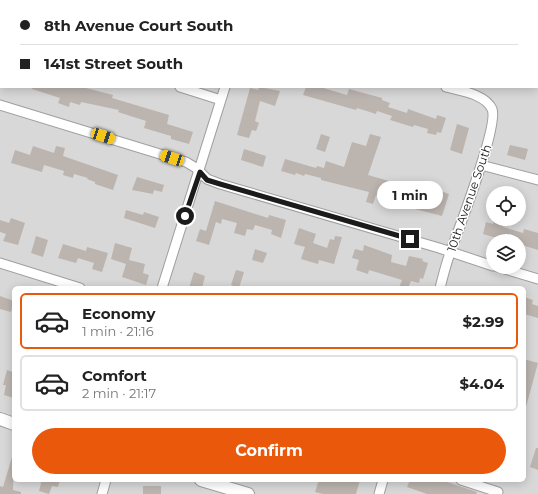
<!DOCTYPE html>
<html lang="en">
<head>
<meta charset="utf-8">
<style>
  body { margin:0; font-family:Montserrat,sans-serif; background:#f6f6f6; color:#222; height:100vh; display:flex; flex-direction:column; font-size:15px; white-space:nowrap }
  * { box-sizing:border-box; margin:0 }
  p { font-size:13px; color:#767676 }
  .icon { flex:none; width:22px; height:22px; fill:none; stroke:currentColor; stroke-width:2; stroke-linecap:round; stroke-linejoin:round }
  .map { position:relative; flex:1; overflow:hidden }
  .side { position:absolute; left:12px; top:286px; width:514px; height:196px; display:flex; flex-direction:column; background:#fff; border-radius:6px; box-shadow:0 2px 10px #0003 }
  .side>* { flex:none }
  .hud { position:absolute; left:0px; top:0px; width:538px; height:88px; box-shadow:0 2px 10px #0003; display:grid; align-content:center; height:88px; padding:0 20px; background:#fff }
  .fabs { position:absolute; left:486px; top:186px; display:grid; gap:8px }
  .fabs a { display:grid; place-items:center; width:40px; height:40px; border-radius:50%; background:#fff; box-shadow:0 2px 10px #0003; font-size:20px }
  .end { position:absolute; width:18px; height:18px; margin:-9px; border:5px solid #1b1b1b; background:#fff; box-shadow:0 0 0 2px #fff }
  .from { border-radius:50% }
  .bubble { position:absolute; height:28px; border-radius:14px; background:#fff; box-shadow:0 2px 10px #0003; font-size:13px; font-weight:700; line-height:28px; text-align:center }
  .car { position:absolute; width:12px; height:24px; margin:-12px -6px; border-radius:5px; box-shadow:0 0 3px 1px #0007; background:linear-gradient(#f5c518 24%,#345 0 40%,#f5c518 0 76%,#345 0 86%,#f5c518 0) }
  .hud b { display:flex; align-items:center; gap:14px; height:38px; font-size:15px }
  .hud b+b { border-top:1px solid #e0e0e0 }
  .hud i { width:10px; height:10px; background:#222 }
  ul { padding:7px 0 0; list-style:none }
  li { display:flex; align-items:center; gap:12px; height:56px; margin:0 8px 6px; padding:0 12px; border:2px solid #e0e0e0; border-radius:6px }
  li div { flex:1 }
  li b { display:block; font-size:15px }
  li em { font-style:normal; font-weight:700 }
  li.on { border-color:#ea580c }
  li>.icon { width:36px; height:36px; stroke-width:1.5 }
  .primary-button { display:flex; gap:8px; margin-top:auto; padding:8px 20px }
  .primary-button a { flex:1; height:46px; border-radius:24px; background:#ea580c; color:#fff; font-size:16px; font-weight:700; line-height:46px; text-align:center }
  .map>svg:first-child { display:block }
</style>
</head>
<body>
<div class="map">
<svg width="538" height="494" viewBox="0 0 538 494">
  <rect width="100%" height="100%" fill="#ece8e2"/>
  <path fill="#d9d8d8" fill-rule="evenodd" d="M0,0h538v494h-538zM1,1h536v86h-536zM493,193h26v26h-26zM493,241h26v26h-26zM14,288h510v192h-510z"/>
  <path fill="#bcb4af" d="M32,87h50l31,8 -1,3 57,17 -2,9 26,8 -4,12 -18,-5v-3l-27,-8 2,-7 -28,-9 1,-2 -38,-8 -1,3 -10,-3 -1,5 -11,-4 2,-5 -28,-9z
    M259,87l21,4 -5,15 -15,-5 -5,20 4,2 -3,8 -4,-1 -3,8 -12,-3 13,-47 8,2z
    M306,87h14l27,8 2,-6 33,9v2l8,3 -2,4 19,6 1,-4 28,10 1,-4 9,3 -5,15 -4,-1 -1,3 -9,-2 1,-4 -14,-4 -1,2 -23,-7 2,-4 -15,-5 -1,3 -19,-6 -1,2 -53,-15z
    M457,124l12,4 -7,26 -12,-4z
    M321,134l9,3 -5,15 -9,-3z
    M370,134l11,3 -13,38 21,6 -1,6 6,2 -3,11 -15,-5 -3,9 -7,-2 3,-10 -48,-12v-2l-16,-4 -1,2 -8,-3 -1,2 -14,-4 4,-12 31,9 1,-2 7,2 2,-7 18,6 8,-25 14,4z
    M510,145l18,4 -3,11 -18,-5z
    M33,146l21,7 2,-7 9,2 -2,8 55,19 -5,15 -18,-6v-2l-8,-3 1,-1 -14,-4 -1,4 -10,-3 1,-4 -20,-6 -2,7 -31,-9 4,-13 15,5z
    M244,149l22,7 -3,11 -22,-7z
    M137,177l27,8 -2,7 -8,-2 -1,4 -21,-4z
    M438,190l11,4 -7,22 -35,-9 2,-7 -3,-1 2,-7 27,7z
    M215,201l53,17 1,-3 17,5 -5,18 -10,-4 1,-4 -17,-5 -2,5 -6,-1 -2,7 -11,-3 3,-10 -15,-4 -1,5 -5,-2 -7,23 -13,-4 4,-12 6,2z
    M126,210l17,5 1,-3 15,5 -4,11 -31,-10z
    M11,218l14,5 -7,22 -15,-4 3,-7 -6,-2v-12l9,3z
    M494,221l10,3 -1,3 20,6 1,-4 14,4v17l-19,-6 2,-3h-14l-24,-7 3,-12 7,2z
    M299,228l17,6 -3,9 14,5 3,-9 4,1 1,-4 7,1 -8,27 -15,-4 -1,4 -17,-5 4,-12 -11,-3z
    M36,236l12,4 -5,17 -12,-4z
    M115,243l17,5 -3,12 16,4 -2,9 6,2 -3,10 -24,-8 4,-13 -15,-5z
    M63,244l23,7 1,-4 21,6 -6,19 -10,-3 2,-6 -16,-5 -2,5 -18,-5z
    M364,245l28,10 -1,7 15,4 3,-10 14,3 -1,2 6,2 -5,16 -3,-1 -1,5 -8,-2 -3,7h-9l3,-8 -33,-10 -1,4 -12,-4 3,-10 -7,-2 3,-9 8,2z
    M255,249l12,4 -4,10 -11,-3z
    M236,270l8,2 -5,16 -8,-3z
    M194,272l11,4 -3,12h-13z
    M0,296l14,5 -3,11 -11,-3z
    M524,297l9,3 -1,4 6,2v12l-14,-4z
    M524,359l14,4 -12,44h-2z
    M7,370l6,2 -1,5h2v21l-10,-3 2,-10h-3z
    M536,448h2v22l-8,-3z
    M12,457h2l-1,33 8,2v2h-21v-8l3,1z
    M40,480h20l-2,7 -6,-1 -3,8 -10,-3 2,-8z
    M319,480h41l-4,14h-33l-8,-2z
    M410,480h31l36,12 -1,2h-49l-20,-7z
    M143,486h18v8h-18z"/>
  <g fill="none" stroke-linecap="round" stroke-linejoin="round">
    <defs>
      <path id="minor" d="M524,0v1
        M251,1v-1
        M537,15h1
        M0,34h1
        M180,87l41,13
        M0,105l186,57 10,6 11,11 13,5 219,64 54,18
        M481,165l57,15
        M0,263l80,25
        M498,267l40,12
        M162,288l63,-201
        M440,288c3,-12 6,-24 10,-35 8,-22 49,-128 42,-144 -7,-15 -31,-18 -46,-22
        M461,480l37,12
        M102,494l4,-14
        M379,494l4,-14"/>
      <path id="tertiary" d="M0,419l14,5
        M201,480l47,14"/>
    </defs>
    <use href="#minor" stroke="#9f9f9f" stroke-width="11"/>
    <use href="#tertiary" stroke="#9f9f9f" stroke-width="14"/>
    <use href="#minor" stroke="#fff" stroke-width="9"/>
    <use href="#tertiary" stroke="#fff" stroke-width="12"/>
  </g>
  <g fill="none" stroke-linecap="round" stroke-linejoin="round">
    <path stroke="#1b1b1b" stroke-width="5" d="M185,216l15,-44 7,8 13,4 190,55"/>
  </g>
  <g text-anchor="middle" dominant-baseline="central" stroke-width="3" stroke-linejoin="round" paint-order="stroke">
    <g font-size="12" fill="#1b1b1b" stroke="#fff">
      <text transform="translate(469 198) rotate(-71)">10th Avenue South</text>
    </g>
  </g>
</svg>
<div class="fabs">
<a><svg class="icon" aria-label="locate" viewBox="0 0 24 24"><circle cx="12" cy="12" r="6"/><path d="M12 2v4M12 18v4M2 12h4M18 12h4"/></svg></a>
<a><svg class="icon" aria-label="layers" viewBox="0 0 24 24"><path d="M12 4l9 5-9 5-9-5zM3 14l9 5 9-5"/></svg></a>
</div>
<i class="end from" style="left:185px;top:216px"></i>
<i class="end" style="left:410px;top:239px"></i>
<div class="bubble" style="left:377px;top:181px;width:66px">1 min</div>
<i class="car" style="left:103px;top:136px;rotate:108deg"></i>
<i class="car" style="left:172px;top:158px;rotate:288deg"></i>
<div class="hud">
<b><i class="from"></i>8th Avenue Court South</b>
<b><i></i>141st Street South</b>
</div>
<section class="side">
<ul>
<li class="on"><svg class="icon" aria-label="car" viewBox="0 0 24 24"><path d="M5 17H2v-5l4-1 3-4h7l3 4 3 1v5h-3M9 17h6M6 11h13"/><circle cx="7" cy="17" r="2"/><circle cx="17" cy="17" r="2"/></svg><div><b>Economy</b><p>1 min · 21:16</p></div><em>$2.99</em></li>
<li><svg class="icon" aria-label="car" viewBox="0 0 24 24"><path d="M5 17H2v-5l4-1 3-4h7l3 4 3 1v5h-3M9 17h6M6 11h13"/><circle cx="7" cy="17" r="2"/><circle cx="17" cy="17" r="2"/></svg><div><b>Comfort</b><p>2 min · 21:17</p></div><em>$4.04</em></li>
</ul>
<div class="primary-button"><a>Confirm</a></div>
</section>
</div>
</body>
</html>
